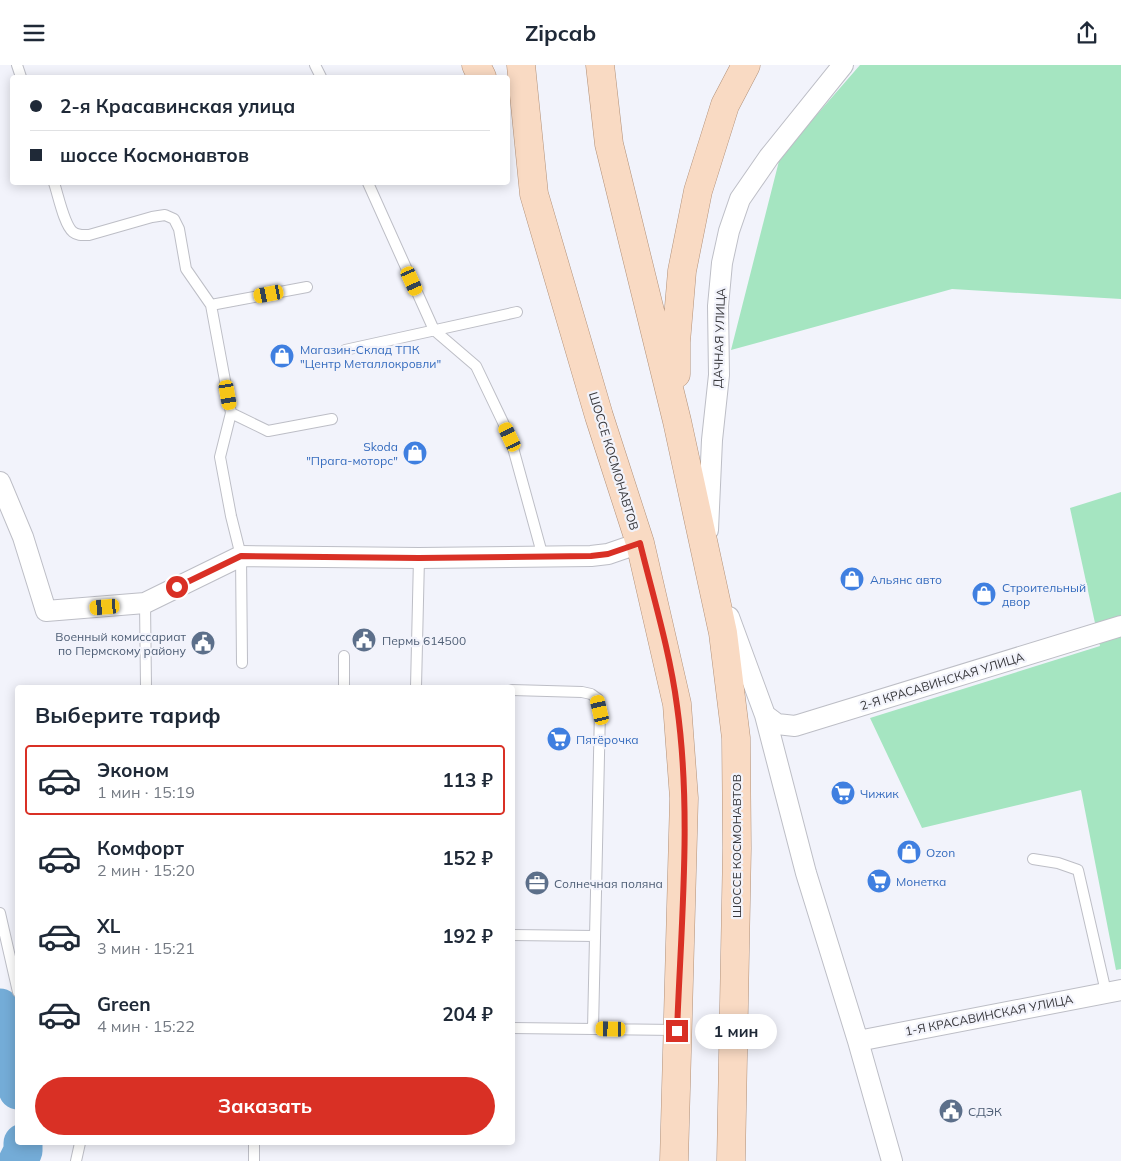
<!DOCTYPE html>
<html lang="ru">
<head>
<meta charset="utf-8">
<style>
  body { margin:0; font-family:Mulish,sans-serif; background:#f2f2f3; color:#1f2937; height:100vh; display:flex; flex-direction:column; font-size:19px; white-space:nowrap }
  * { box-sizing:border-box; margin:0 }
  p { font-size:16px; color:#747a83 }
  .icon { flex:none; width:28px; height:28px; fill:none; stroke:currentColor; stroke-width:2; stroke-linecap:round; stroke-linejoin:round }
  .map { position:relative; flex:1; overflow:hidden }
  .sheet { position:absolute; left:15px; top:620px; width:500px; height:460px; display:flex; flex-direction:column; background:#fff; border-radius:5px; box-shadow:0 2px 12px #0003 }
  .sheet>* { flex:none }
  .guide { position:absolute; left:10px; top:10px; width:500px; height:110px; border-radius:5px; box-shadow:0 2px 12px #0003; display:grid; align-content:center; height:110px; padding:0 20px; background:#fff }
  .end { position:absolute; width:22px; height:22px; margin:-11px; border:6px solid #d93025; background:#fff; box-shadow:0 0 0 2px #fff }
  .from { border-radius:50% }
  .bubble { position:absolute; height:35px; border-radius:18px; background:#fff; box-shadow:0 2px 12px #0003; font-size:16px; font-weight:700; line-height:35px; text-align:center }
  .car { position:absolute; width:15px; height:30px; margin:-15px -8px; border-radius:6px; box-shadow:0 0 4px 1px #0007; background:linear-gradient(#f5c518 24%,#345 0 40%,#f5c518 0 76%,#345 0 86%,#f5c518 0) }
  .guide b { display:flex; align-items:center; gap:18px; height:48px; font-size:19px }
  .guide b+b { border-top:1px solid #e0e1e3 }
  .guide i { width:12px; height:12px; background:#1f2937 }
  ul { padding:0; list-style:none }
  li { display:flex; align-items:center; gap:15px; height:70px; margin:0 10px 8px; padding:0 10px; border:2px solid transparent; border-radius:5px }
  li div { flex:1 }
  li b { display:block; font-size:19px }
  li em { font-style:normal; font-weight:700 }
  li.on { border-color:#d93025 }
  li>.icon { width:45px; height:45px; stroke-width:1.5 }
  h2 { padding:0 20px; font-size:22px; line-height:60px }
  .cta { display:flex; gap:10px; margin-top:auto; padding:10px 20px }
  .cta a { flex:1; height:58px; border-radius:30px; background:#d93025; color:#fff; font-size:20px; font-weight:700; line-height:58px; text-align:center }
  header { display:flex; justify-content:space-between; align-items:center; height:65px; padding:0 20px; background:#fff; font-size:22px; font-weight:700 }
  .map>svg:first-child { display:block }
</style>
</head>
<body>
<header><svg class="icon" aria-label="menu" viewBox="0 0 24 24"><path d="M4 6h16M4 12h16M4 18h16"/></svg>Zipcab<svg class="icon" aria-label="share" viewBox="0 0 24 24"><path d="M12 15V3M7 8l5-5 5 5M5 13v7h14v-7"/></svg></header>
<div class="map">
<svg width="1121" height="1096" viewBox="0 0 1121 1096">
  <rect width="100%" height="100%" fill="#f2f3fb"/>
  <path fill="#a5e5c1" d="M860,0h261v234l-169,-10 -221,61 49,-193z
    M1121,427v477l-5,1 -35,-180 -159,38 -52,-110 230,-72 -30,-138z"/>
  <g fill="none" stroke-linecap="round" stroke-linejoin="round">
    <path stroke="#74acd7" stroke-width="39" d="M0,943l18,82
      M18,1096l5,-10v-8"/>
    <defs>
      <path id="service" d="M17,0l4,12
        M315,0l6,12
        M54,118c4,11 10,42 19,49 5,4 10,3 16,3l63,-18 13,-2 9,4 5,10 7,40 25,36 20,108 -11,44 11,59 10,40 1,107
        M368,118l66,147 42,36 34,71 33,120
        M211,240l96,-18
        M345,285l172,-38
        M231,348l37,18 64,-12
        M145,538l1,84
        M344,622v-31
        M416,622l3,-129
        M512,625l70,2 9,2 7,5 2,11 -7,319
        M1033,794l25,4 20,7 28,122
        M0,848l18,79
        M512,870l83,1
        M512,963l164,2
        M254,1078v18
        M76,1096l4,-18"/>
      <path id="minor" d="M0,417l23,55 23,74 99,-8 96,-47 178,2 172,-2 17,-2 32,-11
        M708,465l4,-90 7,-65 -1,-69 4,-43 7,-32 11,-32 29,-42 74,-92
        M729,552l36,98 41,158 52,168 34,120
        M765,650l12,9 18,2 326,-100
        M858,976l263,-51"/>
      <path id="primary" d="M476,0l6,12
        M521,0l13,129 65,222 41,127 37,161 7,94 -10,363
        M600,0l9,79 68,277 46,212 13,105 1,110 -6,313
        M676,309v-32l6,-71 16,-80 27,-86 21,-40"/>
    </defs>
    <use href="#service" stroke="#bdbec6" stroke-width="12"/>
    <use href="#minor" stroke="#bdbec6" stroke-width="22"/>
    <use href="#primary" stroke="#b29179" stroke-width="29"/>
    <use href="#service" stroke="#fff" stroke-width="10"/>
    <use href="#minor" stroke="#fff" stroke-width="20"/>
    <use href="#primary" stroke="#f9dac3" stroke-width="28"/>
  </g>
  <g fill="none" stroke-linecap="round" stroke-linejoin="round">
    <path stroke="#d93025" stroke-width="6" d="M177,522l64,-31 178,2 172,-2 17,-2 32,-11c13,53 30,109 37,163 15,106 4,218 0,325"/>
  </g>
  <defs>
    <symbol id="shop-disc" viewBox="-11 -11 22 22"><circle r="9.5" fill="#3f7fe0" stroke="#f2f3fb"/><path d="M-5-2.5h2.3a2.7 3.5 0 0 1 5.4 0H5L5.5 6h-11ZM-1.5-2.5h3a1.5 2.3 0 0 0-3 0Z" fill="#fff"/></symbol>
    <symbol id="civic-disc" viewBox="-11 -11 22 22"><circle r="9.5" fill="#5c6f8a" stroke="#f2f3fb"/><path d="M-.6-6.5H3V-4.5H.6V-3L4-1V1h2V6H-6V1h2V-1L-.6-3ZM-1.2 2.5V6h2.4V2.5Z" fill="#fff"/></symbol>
    <symbol id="supermarket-disc" viewBox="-11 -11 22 22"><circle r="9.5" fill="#3f7fe0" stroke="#f2f3fb"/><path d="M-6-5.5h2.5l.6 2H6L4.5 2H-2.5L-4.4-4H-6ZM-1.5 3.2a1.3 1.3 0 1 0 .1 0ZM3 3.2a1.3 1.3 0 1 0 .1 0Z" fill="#fff"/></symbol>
    <symbol id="office-disc" viewBox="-11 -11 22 22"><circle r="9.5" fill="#5c6f8a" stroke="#f2f3fb"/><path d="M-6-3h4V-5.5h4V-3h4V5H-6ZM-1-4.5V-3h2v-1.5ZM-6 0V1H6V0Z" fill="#fff"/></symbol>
  </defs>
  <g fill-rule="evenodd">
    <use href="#shop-disc" x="268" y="277" width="28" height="28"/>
    <use href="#shop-disc" x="401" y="374" width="28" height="28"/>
    <use href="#shop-disc" x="838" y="500" width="28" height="28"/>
    <use href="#shop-disc" x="970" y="515" width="28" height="28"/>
    <use href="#civic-disc" x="350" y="561" width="28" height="28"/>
    <use href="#civic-disc" x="189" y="564" width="28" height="28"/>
    <use href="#supermarket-disc" x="545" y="660" width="28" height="28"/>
    <use href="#supermarket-disc" x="829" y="714" width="28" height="28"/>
    <use href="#shop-disc" x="895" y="773" width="28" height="28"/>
    <use href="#supermarket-disc" x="865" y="802" width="28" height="28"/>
    <use href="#office-disc" x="523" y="804" width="28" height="28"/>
    <use href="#civic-disc" x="937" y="1032" width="28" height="28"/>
  </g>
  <g text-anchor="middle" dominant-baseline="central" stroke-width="4.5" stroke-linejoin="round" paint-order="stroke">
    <g font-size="12" fill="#37373b" stroke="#f2f3fb">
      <text transform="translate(719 273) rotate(-88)">ДАЧНАЯ УЛИЦА</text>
      <text transform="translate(614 396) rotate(73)">ШОССЕ КОСМОНАВТОВ</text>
      <text transform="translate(942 616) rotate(-17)">2-Я КРАСАВИНСКАЯ УЛИЦА</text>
      <text transform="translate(736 781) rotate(-90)">ШОССЕ КОСМОНАВТОВ</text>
      <text transform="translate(989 950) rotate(-11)">1-Я КРАСАВИНСКАЯ УЛИЦА</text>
    </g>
    <g font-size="12" fill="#366cbe" stroke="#f2f3fb" text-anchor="start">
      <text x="300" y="284">Магазин-Склад ТПК<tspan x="300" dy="14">"Центр Металлокровли"</tspan></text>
      <text x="398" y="381" text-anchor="end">Skoda<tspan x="398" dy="14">"Прага-моторс"</tspan></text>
      <text x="870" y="514">Альянс авто</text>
      <text x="1002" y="522">Строительный<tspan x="1002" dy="14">двор</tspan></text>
      <text x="576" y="674">Пятёрочка</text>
      <text x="860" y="728">Чижик</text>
      <text x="926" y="787">Ozon</text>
      <text x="896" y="816">Монетка</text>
    </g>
    <g font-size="12" fill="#4e5e75" stroke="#f2f3fb" text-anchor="start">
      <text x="186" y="571" text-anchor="end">Военный комиссариат<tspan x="186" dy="14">по Пермскому району</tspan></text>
      <text x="382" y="575">Пермь 614500</text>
      <text x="554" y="818">Солнечная поляна</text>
      <text x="968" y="1046">СДЭК</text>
    </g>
  </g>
</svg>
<i class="end from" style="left:177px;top:522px"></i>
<i class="end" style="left:677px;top:966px"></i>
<div class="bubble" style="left:695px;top:949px;width:82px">1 мин</div>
<i class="car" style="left:412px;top:216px;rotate:156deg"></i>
<i class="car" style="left:269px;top:229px;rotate:259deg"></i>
<i class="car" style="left:228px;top:330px;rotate:170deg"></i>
<i class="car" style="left:510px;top:372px;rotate:335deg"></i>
<i class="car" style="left:105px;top:542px;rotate:265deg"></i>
<i class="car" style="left:600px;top:645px;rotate:347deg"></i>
<i class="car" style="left:611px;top:964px;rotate:271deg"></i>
<div class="guide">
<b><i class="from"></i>2-я Красавинская улица</b>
<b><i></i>шоссе Космонавтов</b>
</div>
<section class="sheet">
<h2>Выберите тариф</h2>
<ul>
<li class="on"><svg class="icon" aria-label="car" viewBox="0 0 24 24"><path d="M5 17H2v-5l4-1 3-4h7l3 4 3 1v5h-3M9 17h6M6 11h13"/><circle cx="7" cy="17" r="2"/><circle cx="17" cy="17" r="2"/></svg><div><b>Эконом</b><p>1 мин · 15:19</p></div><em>113 ₽</em></li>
<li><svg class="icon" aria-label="car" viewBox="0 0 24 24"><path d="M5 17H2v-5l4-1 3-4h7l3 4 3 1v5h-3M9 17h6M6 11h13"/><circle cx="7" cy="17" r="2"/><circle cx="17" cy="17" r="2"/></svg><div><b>Комфорт</b><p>2 мин · 15:20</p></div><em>152 ₽</em></li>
<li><svg class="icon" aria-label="car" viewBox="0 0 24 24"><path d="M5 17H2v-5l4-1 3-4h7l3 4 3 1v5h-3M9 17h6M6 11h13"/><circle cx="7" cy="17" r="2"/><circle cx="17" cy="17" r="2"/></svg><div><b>XL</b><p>3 мин · 15:21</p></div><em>192 ₽</em></li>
<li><svg class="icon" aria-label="car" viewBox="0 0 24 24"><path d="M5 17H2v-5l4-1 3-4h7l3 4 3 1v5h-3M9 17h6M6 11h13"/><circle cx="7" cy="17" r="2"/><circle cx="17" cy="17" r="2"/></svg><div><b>Green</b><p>4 мин · 15:22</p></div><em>204 ₽</em></li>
</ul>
<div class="cta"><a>Заказать</a></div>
</section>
</div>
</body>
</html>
